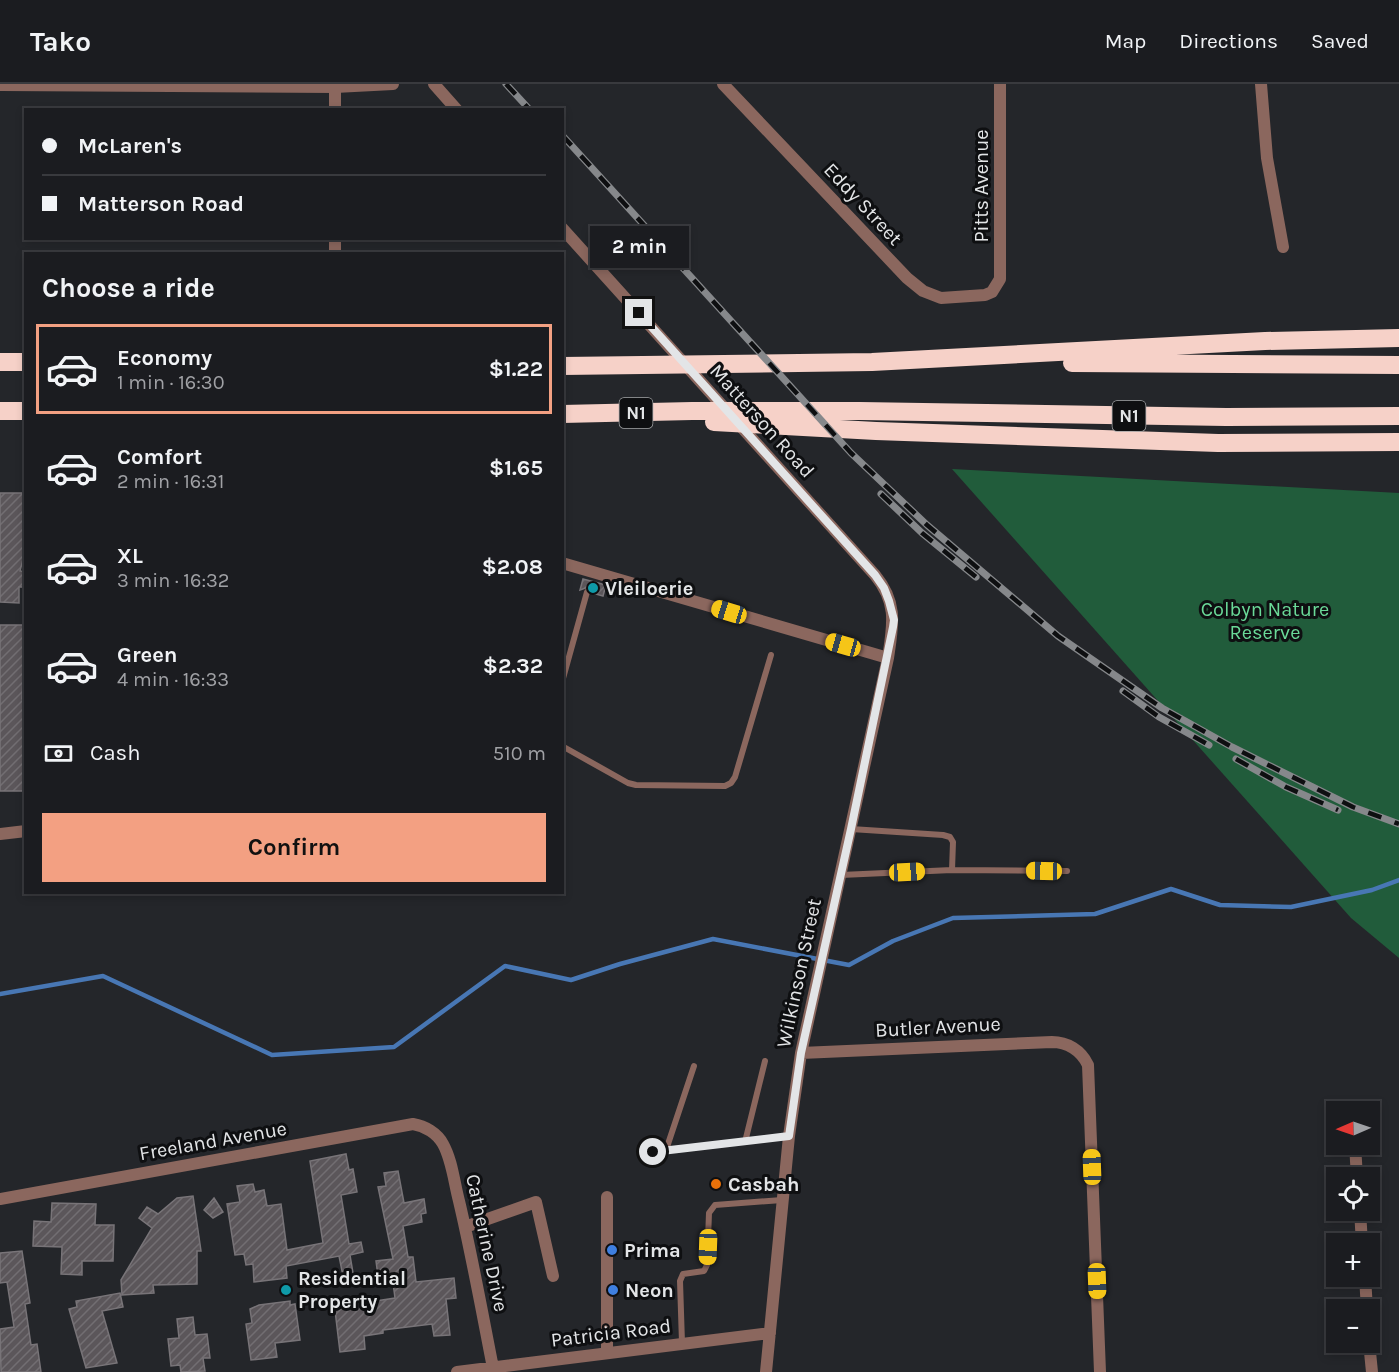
<!DOCTYPE html>
<html lang="en">
<head>
<meta charset="utf-8">
<style>
  body { margin:0; font-family:Karla,sans-serif; background:#28292d; color:#f1f3f6; height:100vh; display:flex; flex-direction:column; font-size:22px; white-space:nowrap }
  * { box-sizing:border-box; margin:0 }
  p { font-size:20px; color:#a0a1a5 }
  .icon { flex:none; width:33px; height:33px; fill:none; stroke:currentColor; stroke-width:2; stroke-linecap:round; stroke-linejoin:round }
  .map { position:relative; flex:1; overflow:hidden }
  .sheet { position:absolute; left:24px; top:168px; width:540px; height:642px; display:flex; flex-direction:column; background:#1b1c20; border-radius:0px; box-shadow:0 3px 9px #0003,0 0 0 2px #393a3e }
  .sheet>* { flex:none }
  .guide { position:absolute; left:24px; top:24px; width:540px; height:132px; border-radius:0px; box-shadow:0 3px 9px #0003,0 0 0 2px #393a3e; display:grid; align-content:center; height:132px; padding:0 18px; background:#1b1c20 }
  .needle { width:39px; rotate:268deg }
  .tools { position:absolute; left:1326px; top:1017px; display:grid; gap:12px }
  .tools a { display:grid; place-items:center; width:54px; height:54px; border-radius:0px; background:#1b1c20; box-shadow:0 3px 9px #0003,0 0 0 2px #393a3e; font-size:30px }
  .end { position:absolute; width:27px; height:27px; margin:-14px; border:8px solid #e3e5e7; background:#111; box-shadow:0 0 0 3px #111 }
  .from { border-radius:50% }
  .bubble { position:absolute; height:42px; border-radius:0px; background:#1b1c20; box-shadow:0 3px 9px #0003,0 0 0 2px #393a3e; font-size:20px; font-weight:700; line-height:42px; text-align:center }
  .car { position:absolute; width:18px; height:36px; margin:-18px -9px; border-radius:8px; box-shadow:0 0 4px 2px #0007; background:linear-gradient(#f5c518 24%,#345 0 40%,#f5c518 0 76%,#345 0 86%,#f5c518 0) }
  .guide b { display:flex; align-items:center; gap:21px; height:57px; font-size:22px }
  .guide b+b { border-top:2px solid #393a3e }
  .guide i { width:15px; height:15px; background:#f1f3f6 }
  ul { padding:0; list-style:none }
  li { display:flex; align-items:center; gap:18px; height:90px; margin:0 12px 9px; padding:0 6px; border:3px solid transparent; border-radius:0px }
  li div { flex:1 }
  li b { display:block; font-size:22px }
  li em { font-style:normal; font-weight:700 }
  li.selected { border-color:#f3a082 }
  li>.icon { width:54px; height:54px; stroke-width:1.5 }
  h2 { padding:0 18px; font-size:27px; line-height:72px }
  .pay { display:flex; align-items:center; gap:15px; height:66px; padding:0 18px; font-size:22px }
  .pay p { margin-inline-start:auto }
  .primary-button { display:flex; gap:12px; margin-top:auto; padding:12px 18px }
  .primary-button a { flex:1; height:69px; border-radius:0px; background:#f3a082; color:#111; font-size:24px; font-weight:700; line-height:69px; text-align:center }
  header { display:flex; align-items:center; gap:36px; box-sizing:border-box; height:84px; padding:0 30px; background:#1b1c20; border-bottom:2px solid #393a3e }
  header strong { font-size:28px }
  nav { display:flex; gap:33px; margin-inline-start:auto; font-size:21px }
  .map>svg:first-child { display:block }
</style>
</head>
<body>
<header>
<strong>Tako</strong>
<nav><a>Map</a><a>Directions</a><a>Saved</a></nav>
</header>
<div class="map">
<svg width="1399" height="1288" viewBox="0 0 1399 1288">
  <defs>
    <pattern id="building-hatch" width="6" height="6" patternUnits="userSpaceOnUse" patternTransform="scale(1.5)"><rect width="6" height="6" fill="#5b565a"/><path d="M-1 1l2-2M0 6l6-6M5 7l2-2" fill="none" stroke="#726e72"/></pattern>
  </defs>
  <rect width="100%" height="100%" fill="#24262a"/>
  <path fill="#215c3b" d="M952,385l447,24v465l-48,-40z"/>
  <g fill="none" stroke-linecap="round" stroke-linejoin="round">
    <path stroke="#4877b4" stroke-width="4.5" d="M0,910l103,-18 169,79 122,-8 111,-81 66,14 49,-16 93,-25 136,26 44,-24 60,-23 142,-4 76,-25 49,16 71,2 81,-17 27,-10"/>
  </g>
  <path fill="url(#building-hatch)" stroke="#787478" stroke-width="1.5" d="M0,409h26v22h-2l2,33 -6,23 6,1v15h-7v16l-19,-1z
    M583,495l23,6 -3,11 -11,-3 -1,-4 -3,-2 -8,3z
    M0,541h26v51h-3l-1,23 4,1v91h-26z
    M346,1070l3,16 4,-1 4,23 -16,3 8,49 12,-2 2,10 -13,3 4,24 -10,2 -5,-25 -53,10 1,12 -33,4 -1,-18 -7,1 -2,-11 -9,1 -8,-51 13,-2 -3,-16 16,-2 2,8 9,-2 3,16 14,-2 6,46 36,-7 -13,-82z
    M398,1087l6,32 20,-4 2,14 -5,1 1,8 -19,4 5,31h5l3,25 38,-4 2,20 -10,1 4,36 -16,1 -2,-12 -49,6v3l-19,3 1,13 -25,3 -6,-50 22,-2v4l39,-6 -3,-23 -14,1 -2,-15 17,-2 -15,-72 8,-1 -2,-13z
    M193,1112l8,55h-4v33l-44,1 1,8 -32,2 -1,-15 31,-52 -13,-10 8,-11 11,7 19,-16z
    M214,1114l9,14 -10,6 -9,-8z
    M52,1119l44,1 -1,21h19l-1,36h-31v14l-21,-1 1,-27 -29,-1 1,-25 17,1z
    M22,1167l8,52 -5,1 6,41 6,-1 4,28h-40l-1,-43 14,-2 -7,-45 -7,1v-30z
    M120,1209l3,14 -21,4 15,52 -31,5 -17,-59 8,-2 -1,-6z
    M290,1217v4l5,-1 5,36 -25,3 2,14 -26,3 -5,-36 6,-1 -2,-14 9,-4z
    M193,1233l2,18 12,-1 3,24h-7l2,13 -24,1 -1,-7 -9,1 -3,-27 11,-1 -2,-19z"/>
  <g fill="none" stroke-linecap="round" stroke-linejoin="round">
    <path stroke="#8b675e" stroke-width="6" d="M562,598l25,-90
      M562,662l66,37 8,2 89,1 6,-3 4,-6 36,-122
      M851,745l92,6 7,2 3,5 -1,28
      M841,791l111,-5 115,1
      M745,1058l20,-81
      M666,1066l28,-84
      M653,1068l135,-16
      M682,1259l-2,-62 3,-7 21,-3 3,-6 2,-52 6,-8 67,-5"/>
    <path stroke="#8b675e" stroke-width="12" d="M434,0l23,26
      M723,0l184,194 16,13 18,7 44,-3 7,-3 8,-13v-195
      M1261,0l6,74 16,89
      M0,1l335,2 58,-3
      M335,26v-23
      M562,144l313,347c23,28 18,50 13,83l-87,395 -12,83 -23,236
      M335,170v-16
      M562,479l326,95
      M0,750l26,-3
      M801,969l251,-11c15,0 29,8 36,23l12,307
      M1355,1060l2,34
      M607,1113v155
      M0,1115l413,-75c12,2 24,9 30,20 9,16 11,38 16,57 13,55 23,111 34,167
      M1360,1126l2,34
      M465,1143l71,-25 17,74
      M1365,1192l2,34
      M1369,1258l3,30
      M457,1288l313,-39"/>
    <path stroke="#f6d1c8" stroke-width="18" d="M0,278h26
      M1072,279l327,2
      M562,282l310,-4 393,-21 134,-3
      M0,327h26
      M562,330l130,-3h168l366,6 173,-1
      M714,338l162,9 342,12 181,-1"/>
    <defs>
      <path id="rail" d="M506,0l24,26
        M562,51l289,318 76,72 131,111 104,72 70,39 121,60 46,17
        M881,410l41,39 54,44
        M1123,607l36,26 50,28
        M1236,675l50,28 52,23"/>
    </defs>
    <use href="#rail" stroke="#86888b" stroke-width="7"/>
    <use href="#rail" stroke="#0e0f11" stroke-width="4.5" stroke-dasharray="14" stroke-linecap="butt"/>
  </g>
  <g fill="none" stroke-linecap="round" stroke-linejoin="round">
    <path stroke="#e3e5e7" stroke-width="8" d="M639,229l236,262 9,13 5,13 5,19 -1,7 -42,202 -50,224 -12,83 -136,16"/>
  </g>
  <g fill="#0f9aa8" stroke="#0e0f11" stroke-width="2">
    <circle cx="593" cy="504" r="6"/>
    <circle cx="286" cy="1206" r="6"/>
  </g>
  <circle fill="#e8710a" stroke="#0e0f11" stroke-width="2" cx="716" cy="1100" r="6"/>
  <g fill="#3f7fe0" stroke="#0e0f11" stroke-width="2">
    <circle cx="612" cy="1166" r="6"/>
    <circle cx="613" cy="1206" r="6"/>
  </g>
  <g text-anchor="middle" dominant-baseline="central" stroke-width="6" stroke-linejoin="round" paint-order="stroke">
    <g fill="#0e0f11" stroke="#a3a5a7" stroke-width="1.5">
      <rect x="619.5" y="314" width="33" height="30" rx="4.5"/>
      <rect x="1112.5" y="317" width="33" height="30" rx="4.5"/>
    </g>
    <g font-size="18" font-weight="bold" fill="#e3e5e7">
      <text x="636" y="329">N1</text>
      <text x="1129" y="332">N1</text>
    </g>
    <g font-size="20" fill="#e3e5e7" stroke="#0e0f11">
      <text transform="translate(981 102) rotate(-90)">Pitts Avenue</text>
      <text transform="translate(863 120) rotate(47)">Eddy Street</text>
      <text transform="translate(762 337) rotate(48)">Matterson Road</text>
      <text transform="translate(799 889) rotate(-78)">Wilkinson Street</text>
      <text transform="translate(938 943) rotate(-3)">Butler Avenue</text>
      <text transform="translate(213 1057) rotate(-10)">Freeland Avenue</text>
      <text transform="translate(487 1159) rotate(78)">Catherine Drive</text>
      <text transform="translate(611 1249) rotate(-7)">Patricia Road</text>
    </g>
    <g font-size="20" font-weight="bold" fill="#e3e5e7" stroke="#0e0f11" text-anchor="start">
      <text x="605" y="504">Vleiloerie</text>
      <text x="728" y="1100">Casbah</text>
      <text x="624" y="1166">Prima</text>
      <text x="298" y="1194">Residential<tspan x="298" dy="23">Property</tspan></text>
      <text x="625" y="1206">Neon</text>
    </g>
    <g font-size="20" fill="#6ad998" stroke="#0e0f11">
      <text x="1265" y="525">Colbyn Nature<tspan x="1265" dy="23">Reserve</tspan></text>
    </g>
  </g>
</svg>
<div class="tools">
<a><svg class="needle" viewBox="-14 -14 28 28"><path d="M0-13l5 13h-10z" fill="#e53935"/><path d="M0 13l5-13h-10z" fill="#a0a1a5"/></svg></a>
<a><svg class="icon" aria-label="locate" viewBox="0 0 24 24"><circle cx="12" cy="12" r="6"/><path d="M12 2v4M12 18v4M2 12h4M18 12h4"/></svg></a>
<a>+</a>
<a>−</a>
</div>
<i class="end from" style="left:653px;top:1068px"></i>
<i class="end" style="left:639px;top:229px"></i>
<div class="bubble" style="left:590px;top:142px;width:99px">2 min</div>
<i class="car" style="left:729px;top:528px;rotate:287deg"></i>
<i class="car" style="left:843px;top:561px;rotate:286deg"></i>
<i class="car" style="left:1044px;top:787px;rotate:271deg"></i>
<i class="car" style="left:907px;top:788px;rotate:87deg"></i>
<i class="car" style="left:1092px;top:1083px;rotate:358deg"></i>
<i class="car" style="left:708px;top:1163px;rotate:182deg"></i>
<i class="car" style="left:1097px;top:1197px;rotate:178deg"></i>
<div class="guide">
<b><i class="from"></i>McLaren's</b>
<b><i></i>Matterson Road</b>
</div>
<section class="sheet">
<h2>Choose a ride</h2>
<ul>
<li class="selected"><svg class="icon" aria-label="car" viewBox="0 0 24 24"><path d="M5 17H2v-5l4-1 3-4h7l3 4 3 1v5h-3M9 17h6M6 11h13"/><circle cx="7" cy="17" r="2"/><circle cx="17" cy="17" r="2"/></svg><div><b>Economy</b><p>1 min · 16:30</p></div><em>$1.22</em></li>
<li><svg class="icon" aria-label="car" viewBox="0 0 24 24"><path d="M5 17H2v-5l4-1 3-4h7l3 4 3 1v5h-3M9 17h6M6 11h13"/><circle cx="7" cy="17" r="2"/><circle cx="17" cy="17" r="2"/></svg><div><b>Comfort</b><p>2 min · 16:31</p></div><em>$1.65</em></li>
<li><svg class="icon" aria-label="car" viewBox="0 0 24 24"><path d="M5 17H2v-5l4-1 3-4h7l3 4 3 1v5h-3M9 17h6M6 11h13"/><circle cx="7" cy="17" r="2"/><circle cx="17" cy="17" r="2"/></svg><div><b>XL</b><p>3 min · 16:32</p></div><em>$2.08</em></li>
<li><svg class="icon" aria-label="car" viewBox="0 0 24 24"><path d="M5 17H2v-5l4-1 3-4h7l3 4 3 1v5h-3M9 17h6M6 11h13"/><circle cx="7" cy="17" r="2"/><circle cx="17" cy="17" r="2"/></svg><div><b>Green</b><p>4 min · 16:33</p></div><em>$2.32</em></li>
</ul>
<div class="pay"><svg class="icon" aria-label="cash" viewBox="0 0 24 24"><path d="M3 7h18v10H3z"/><circle cx="12" cy="12" r="2"/></svg>Cash<p>510 m</p></div>
<div class="primary-button"><a>Confirm</a></div>
</section>
</div>
</body>
</html>
